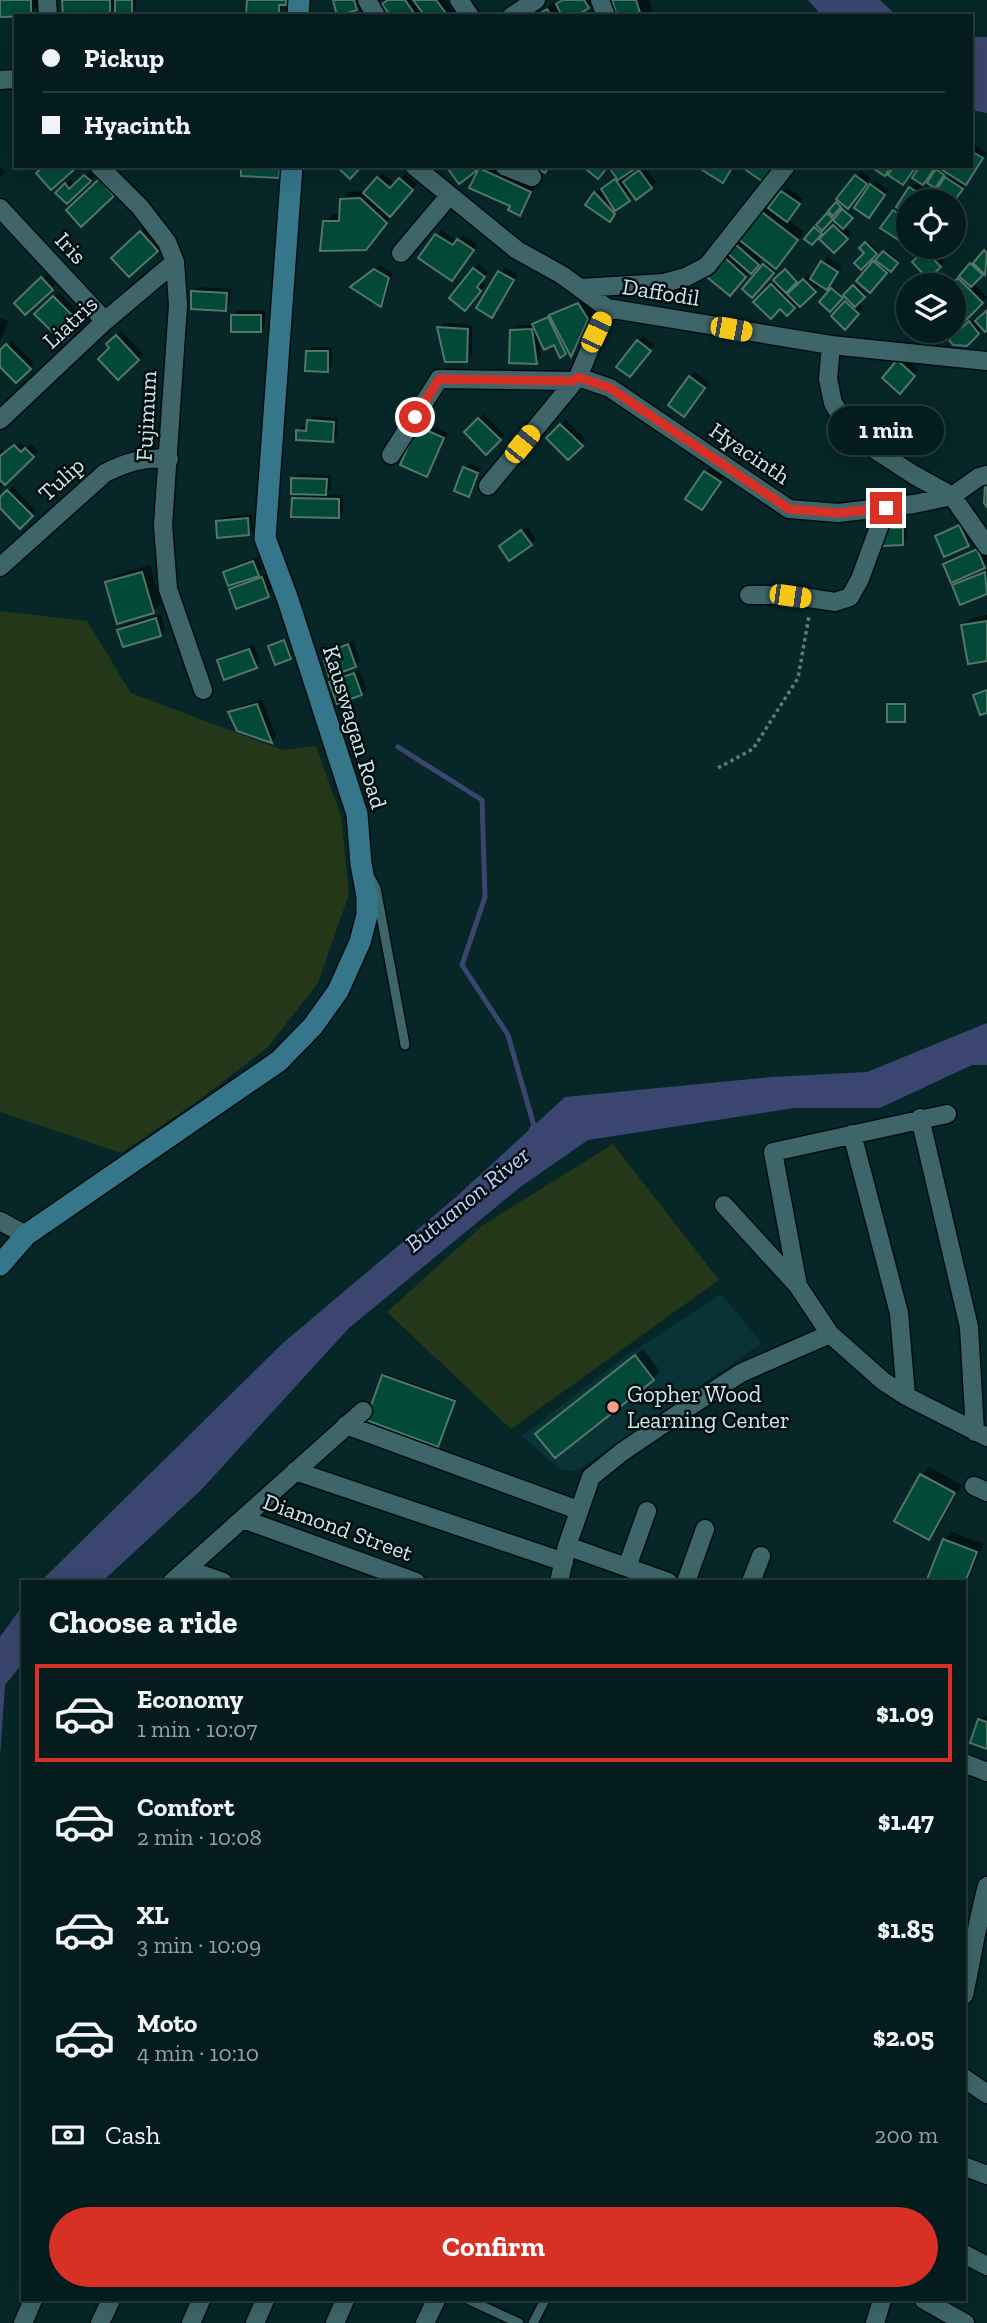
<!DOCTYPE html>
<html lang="en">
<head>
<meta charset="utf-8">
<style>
  body { margin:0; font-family:"Zilla Slab",serif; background:#0d2527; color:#f1f3f6; height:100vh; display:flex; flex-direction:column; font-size:26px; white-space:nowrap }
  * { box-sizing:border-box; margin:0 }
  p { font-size:23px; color:#97a1a4 }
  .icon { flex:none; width:38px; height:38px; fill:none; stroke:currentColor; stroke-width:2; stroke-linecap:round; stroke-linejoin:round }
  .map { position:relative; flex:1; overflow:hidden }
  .drawer { position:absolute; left:21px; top:1580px; width:945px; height:721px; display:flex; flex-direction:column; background:#041c1e; border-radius:0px; box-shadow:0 7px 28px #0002,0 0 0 2px #253a3c }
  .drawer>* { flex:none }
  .top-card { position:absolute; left:14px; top:14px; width:959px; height:154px; border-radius:0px; box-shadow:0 7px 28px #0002,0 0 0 2px #253a3c; display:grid; align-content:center; height:154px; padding:0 28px; background:#041c1e }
  .controls { position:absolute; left:896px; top:189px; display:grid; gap:14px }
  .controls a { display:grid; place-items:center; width:70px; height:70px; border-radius:50%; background:#041c1e; box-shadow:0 7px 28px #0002,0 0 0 2px #253a3c; font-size:35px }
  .end { position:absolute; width:32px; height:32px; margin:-16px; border:9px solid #d93025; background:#fff; box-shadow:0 0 0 4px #fff }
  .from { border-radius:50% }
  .bubble { position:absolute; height:49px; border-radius:24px; background:#041c1e; box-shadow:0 7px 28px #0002,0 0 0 2px #253a3c; font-size:23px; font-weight:800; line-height:49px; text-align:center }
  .car { position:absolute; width:21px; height:42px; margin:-21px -10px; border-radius:9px; box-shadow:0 0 5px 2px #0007; background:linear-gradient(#f5c518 24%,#345 0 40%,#f5c518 0 76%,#345 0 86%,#f5c518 0) }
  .top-card b { display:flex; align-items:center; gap:24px; height:66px; font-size:26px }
  .top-card b+b { border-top:2px solid #253a3c }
  .top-card i { width:18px; height:18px; background:#f1f3f6 }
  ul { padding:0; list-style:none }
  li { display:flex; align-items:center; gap:21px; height:98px; margin:0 14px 10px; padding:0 14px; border:4px solid transparent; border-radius:0px }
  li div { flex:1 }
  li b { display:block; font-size:26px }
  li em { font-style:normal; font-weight:800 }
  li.selected { border-color:#d93025 }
  li>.icon { width:63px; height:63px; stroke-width:1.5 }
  h2 { padding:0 28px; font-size:32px; line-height:84px }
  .pay { display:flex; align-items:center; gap:18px; height:77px; padding:0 28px; font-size:26px }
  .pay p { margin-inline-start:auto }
  .cta { display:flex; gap:14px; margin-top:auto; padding:14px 28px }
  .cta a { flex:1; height:80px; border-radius:42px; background:#d93025; color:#fff; font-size:28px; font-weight:800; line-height:80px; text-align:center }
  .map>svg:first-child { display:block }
</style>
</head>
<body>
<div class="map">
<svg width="987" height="2323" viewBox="0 0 987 2323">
  <rect width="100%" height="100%" fill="#062628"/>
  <path fill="#093337" d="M721,1294l41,49 -186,128 -16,-1 -38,-34 98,-76z"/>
  <path fill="#243719" d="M0,611l87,10 44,72 152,57 33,-4 25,70 8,78 -31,89 -50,64 -73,56 -74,50 -121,-41z
    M613,1144l106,136 -208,149 -124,-117 96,-87z"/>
  <path fill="#3a466f" d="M808,0h72l17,16h-75z
    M971,37h16v76l-16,-3z
    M987,1023v42h-15l-92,43h-86l-206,32 -69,48 -170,140 -148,162 -99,92h-62l243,-239 173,-146 109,-100 207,-20 95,-5z
    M23,1605v58l-18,22 -5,72v-120z"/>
  <path fill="#0007" d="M0,0h38v6l-8,8 -30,1z
    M64,0h72v8l-5,5 -15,-7 -6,7z
    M248,0h41l-6,4v5l-5,5z
    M334,0h30v1l-8,8z
    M389,0h56l12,16h-64z
    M562,0h33l-22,16h-39l21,-14 2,3z
    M614,0h35l5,16h-36z
    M161,13l40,1v2h-43z
    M136,14h15v2h-17z
    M971,143l15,10 -33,48h-8l-8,-6 -4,6h-25v37l-3,4 -22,-15 32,-44 19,13 17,-22 -5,-4 -9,14v-13l4,-4 30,-1z
    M482,166h7l46,21 -10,22 -5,5 -8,-9 -40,-18z
    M610,166h25l-14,10 4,6 19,-15 12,15 -5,5 -17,7 -17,13 2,2 -5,6 -27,-11 13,-16 2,2 16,-12z
    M0,167l5,4 -5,7z
    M90,171l4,5 -27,26 -9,-9 12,-13 5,5z
    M861,171l10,7 -18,24 -10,1 -31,40 -5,-5 33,-38 -1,-1z
    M383,174l12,10 10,-10 12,10 -25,29 1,1 -19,26 -8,9 -41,-27 8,-8h8v-14l8,-8 19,-1z
    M876,181l12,9 -19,26 2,-30z
    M787,187l16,12 -16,20 17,13 -47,59 7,-26 5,-4 -5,-4 -30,32 -9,-30 5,-5 -2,-2 32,-41 8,-7 4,3z
    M845,209l8,6 -9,11 7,8 -17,17 -12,-12 16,-17 -3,-2z
    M145,228l17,18 -32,29 -17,-17z
    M441,230l16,11 6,-6 14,9 -20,30 -36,-16z
    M868,241l10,10 -17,17 6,-15 -6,-5z
    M931,247l13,14 -16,16 -14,-15z
    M886,250l13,11 -25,25v-23z
    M987,250v21h-3l-11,12 14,14 -22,22 -9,-9 -2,3 -1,-28z
    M827,257l15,9 -11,17 -10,1 -21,21 -2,-2 -11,10 -7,-6 -25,-5 32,-33 10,10 -11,11 4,3 18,-18 4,4z
    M479,264l9,8 -8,10 5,3 -15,19 -19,-7z
    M380,265l13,8 -8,27 -4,5 -24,-22z
    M505,267l13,8 -22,36 -18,-4z
    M47,274l9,10 -31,29 -9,-10z
    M856,284l10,10 -9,9 6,5 -18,19 -12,-11 16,-17 -4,-4z
    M198,287l33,2 -1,15 -5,5 -32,-17z
    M834,288l9,7 -13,14 -9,-7z
    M59,293l17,17 2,6v9l-15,15 -26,-26z
    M584,299l8,14 -17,37 -4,4 -2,-5 -4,4 -10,-10 -17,-8 3,22 -5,5 -24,-32 5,-5h16l6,-5z
    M238,310l27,1v14l-5,5 -27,-15z
    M987,311v17l-4,-1 -17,17 -15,-4 24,-22 2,3z
    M0,318l9,3 -9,21z
    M444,323l28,2v30l-5,5 -28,-32z
    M121,331l22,23 -25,24 -6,-30 -4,-4z
    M643,336l11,9 -20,25 4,-29z
    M12,341l22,22 -18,18 -16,-17v-11z
    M312,347h20v18l-5,5 -20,-18z
    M903,357l16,13 -19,21 -16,-13z
    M695,372l14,11 -20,27 1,-33z
    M484,414l20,21 -18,17 -20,-20z
    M313,416l25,2 -1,18 -4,5 -35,-10 5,-5h5l1,-5z
    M566,420l20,20 -18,18 -20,-20z
    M424,423l24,10 -17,37 -5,5 -7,-48z
    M20,442l6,6 5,-4 7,7 -38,36v-36l2,-2 5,5z
    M469,464l12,4 -7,22 -5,5 -5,-27z
    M710,468l14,9 -18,26 -1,-31z
    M298,474l33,1v14l-6,5 18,1v17l-5,4 -44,-18 5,-5 -6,-14z
    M13,487l23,24 -16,15 -20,-20v-7z
    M252,514l1,15 -5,5 -31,-12 5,-5z
    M964,522l9,18 -5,5 -31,-8 5,-5z
    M907,523v16l-4,5h-19l5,-20z
    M527,527l9,12 -5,5 -25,-2z
    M982,546l5,11v6l-3,3 -39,-2 5,-5z
    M258,557l4,12 -9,10 14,-5 6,16 -5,5 -37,-5 10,-10 -16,-8 5,-5z
    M150,565l11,39 -8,7 -46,-28 8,-8z
    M987,570v22l-26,11 -7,-17 5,-5z
    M161,614l4,16 -4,5 -42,-5 5,-5z
    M987,615v44l-24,-34 8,-7z
    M286,639l6,17 -1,2 -21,-12z
    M353,641l7,20 -5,5 -29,-4 5,-6 -1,-4 4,-5z
    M254,645l6,17 -4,5 -37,-6 5,-5z
    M359,670l7,19 -5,5 -30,-11 5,-5z
    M262,700l14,36 -5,5 -32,-12 -8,-16 4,-5z
    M890,703h16v15l-2,2 -16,-15z
    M643,1349l17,22 -7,7 -108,48z
    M386,1374l70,25 -16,44 -56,-67z
    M929,1467l33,18 -25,45 -8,8 -7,-63z
    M952,1532l32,12 -20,45v-7h-36l16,-42z
    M984,1715l3,1v31l-8,-27z"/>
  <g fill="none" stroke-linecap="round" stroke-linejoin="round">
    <path stroke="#3a466f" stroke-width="5" d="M398,747l84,53 3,97 -23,68 46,70 26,91 -3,4"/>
  </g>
  <path fill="#024937" stroke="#537669" stroke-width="2" d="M0,0h31v16l-31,1z
    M62,0h48v14l-47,1z
    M115,0h17v15h-17z
    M247,0h39v5h-7v11l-33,-1z
    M333,0h21l3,10 -20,6z
    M388,0h17l11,16h-25l-9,-12z
    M413,0h23l12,16h-23z
    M563,0h21l5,8 -13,8h-23l7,-4 -4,-8z
    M612,0h24l5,16h-24z
    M547,9l4,7h-16z
    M971,151l12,7 -17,27 -30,-19h35z
    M44,166h32l1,1 -26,23 -15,-17z
    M241,166h39l-1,12 -38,-2z
    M336,166h26l-12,13z
    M446,166h27l3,5 -17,13z
    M531,166h18l-4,7z
    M588,166h15l3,3 -8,10 -12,-10z
    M608,166h27l1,2 -18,12z
    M696,166h37l-10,17z
    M744,166h35l-13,18 -23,-16z
    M875,166h16l-6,10 -11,-7z
    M894,166l21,2 -12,17 -15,-10z
    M920,166h10l4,3 -11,16 -11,-7z
    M479,168l52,24 -11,24 -12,-6 2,-4 -41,-18z
    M936,169l8,6 -9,13 -8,-5z
    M639,170l13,18 -16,12 -13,-18z
    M84,175l7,6 -24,23 -12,-11 10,-10 4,6z
    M855,175l12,9 -19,25 -12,-10z
    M377,177l13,11 9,-10 14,12 -23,27 -27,-24z
    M945,177l18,12 -9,12h-12l-9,-6z
    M99,179l15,17 -33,31 -15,-17z
    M615,179l15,22 -15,10 -14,-22z
    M870,184l15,11 -16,23 -15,-10z
    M909,187l22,14h-23v14l-12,-8z
    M781,191l19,13 -13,18 -19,-14z
    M594,192l21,22 -5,8 -25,-17z
    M360,198l27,25 -21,27 -46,1 3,-30h16l1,-22z
    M836,202l5,5 -8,9 -5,-5z
    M842,209l11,9 -10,11 -10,-9z
    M759,210l39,30 -22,29 -39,-31z
    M893,210l15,10v19l-3,5 -25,-16z
    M827,213l6,6 -11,12 -6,-6z
    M833,225l15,14 -14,14 -15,-14z
    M814,227l8,7 -10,11 -8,-6z
    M140,231l18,20 -29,26 -18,-19z
    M435,234l18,11 4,-6 17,11 -22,31 -34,-23z
    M865,242l12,12 -16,16 -7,-7 10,-10 -5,-5z
    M734,243l25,22 -8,9 -25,-22z
    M925,250l16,17 -13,12 -16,-17z
    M984,250l3,3 -2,22 -12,-12z
    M883,251l15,12 -7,9 -16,-12z
    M724,257l22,20 -16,19 -23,-19z
    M821,261l17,11 -11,18 -17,-11z
    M873,261l14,12 -17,20 -14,-12z
    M970,263l13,12 -12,12 -12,-11z
    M763,264l11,9 -22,25 -10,-9z
    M473,268l12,9 -8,10 4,4 -16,20 -16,-13z
    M374,269l15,9 -8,29 -31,-20z
    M785,269l12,13 -11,11 -13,-13z
    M498,271l16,9 -22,38 -16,-10z
    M41,277l12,13 -28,25 -11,-12z
    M958,278l25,25 -18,18 -11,-11v-25h-3z
    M803,279l13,13 -16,15 -13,-13z
    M911,279l6,6h-9v12l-7,-7z
    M771,284l24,24 -8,8 -7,-7 -9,10 -18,-17z
    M853,285l12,12 -10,10 -12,-12z
    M831,288l12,10 -13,14 -11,-10z
    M191,291l36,2 -1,18 -35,-2z
    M53,296l19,19 2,6v10l-11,11 -29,-28z
    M845,301l14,13 -14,16 -14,-14z
    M578,303l10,16 -17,38 -22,-42z
    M987,310v21l-2,1 -10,-11z
    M231,315h30v17h-30z
    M548,317l18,37 -6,4 -6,-13 -10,5 -12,-26z
    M955,318l6,7 -8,7 -2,-1h3z
    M969,321l10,13 -12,12 -14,-1 -4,-5z
    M437,327l31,2 -1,33h-22z
    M532,329l5,35 -28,-1 1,-33z
    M116,335l23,25 -21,20 -20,-21 11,-11 -3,-4z
    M637,340l14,11 -21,26 -14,-10z
    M6,344l25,25 -15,14 -16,-16v-17z
    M306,351h22v21l-23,-1z
    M897,360l18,16 -15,18 -18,-16z
    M689,376l16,12 -21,29 -16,-12z
    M478,418l23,22 -15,15 -22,-23z
    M307,420l27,2 -1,20 -37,-2v-10l10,1z
    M560,424l23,22 -15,14 -22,-22z
    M417,426l27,12 -17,39 -27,-12z
    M14,445l7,7 4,-4 9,9 -29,28 -5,-5v-24z
    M463,467l15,6 -9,24 -15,-6z
    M704,471l17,11 -19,28 -17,-11z
    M291,478l36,1 -1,16 -35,-1z
    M985,485h2v22l-3,-4z
    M7,490l26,26 -13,13 -20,-21v-11z
    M292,498l47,1v19l-48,-1z
    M248,518l1,17 -32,3 -1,-17z
    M959,525l10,21 -25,11 -9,-21z
    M882,528h21v17l-20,1z
    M521,530l11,15 -23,16 -10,-15z
    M977,549l8,19 -34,15 -8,-19z
    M253,561l6,15 -31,10 -5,-14z
    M142,572l12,41 -37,11 -12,-42z
    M985,572l2,22 -27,11 -8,-20z
    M262,577l7,20 -33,12 -7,-20z
    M156,618l5,18 -38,11 -6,-17z
    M987,621v40l-19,3 -7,-39z
    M284,640l7,19 -16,6 -7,-19z
    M348,644l8,23 -27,10 -5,-16 6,-2 -2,-7z
    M249,649l8,19 -33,12 -7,-20z
    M354,673l8,22 -25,9 -8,-22z
    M987,690v23l-7,2 -7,-20z
    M257,704l15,39 -35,-12 -9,-19z
    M887,704h18v18h-18z
    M635,1355l19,25 -99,78 -20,-24z
    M382,1375l73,26 -17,46 -72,-27z
    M920,1474l35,19 -26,47 -35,-19z
    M943,1539l34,13 -13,33v-3h-38z
    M978,1719l9,3v27l-17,-6z"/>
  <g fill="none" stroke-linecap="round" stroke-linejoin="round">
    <defs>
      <path id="lane" d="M371,879l5,9 29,157
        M469,2300l50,23
        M533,2323l12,-23"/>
      <path id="street" d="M47,0l1,16
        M367,0l9,16
        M459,0l11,16
        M600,0l6,16
        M512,16l24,-16
        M0,80l16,-1
        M99,166l41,41 27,35 8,20 3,43 -15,220 5,64 35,101
        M414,166l103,84 45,25 45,33 224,37 156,16
        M504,166l28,11
        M0,208l105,113
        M401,253l48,-57
        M580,288l84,-5 22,-6 21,-11 79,-100
        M831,345l-3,34 5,24 12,20 32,28 37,24 38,21 35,50
        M578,377l32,11 179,121 49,4 76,-9 38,-8 27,-19 8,-2
        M0,420l105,-99 70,-59
        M391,455l48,-76 134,2
        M488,486l90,-109 29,-69
        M0,567l105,-94c22,-11 39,-16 64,-14
        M749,595h41l45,7 15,-5 10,-18 26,-71
        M920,1118l49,209 6,105
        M852,1134l47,179 7,83
        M724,1205l74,81 32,48 53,47 23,15 81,41
        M0,1221l26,14
        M798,1286l-25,-134 174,-38
        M346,1425l232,85
        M295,1471l269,91
        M974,1486l13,6
        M243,1519l173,63
        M567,1546l101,36
        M627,1567l20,-56
        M186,1569l37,13
        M172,1582l191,-171
        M559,1582l8,-36 24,-69 31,-25 62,-42 57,-37 89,-39
        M686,1582l19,-53
        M751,1582l10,-26
        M964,1763l23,9
        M964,1995c8,-36 13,-73 23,-109
        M964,2078l23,16
        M966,2167l21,8
        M964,2254l23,12
        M924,2300l41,23
        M23,2323l10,-23
        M100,2323l11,-23
        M191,2323l10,-23
        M255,2323l10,-23
        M335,2323l10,-23
        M425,2323l11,-23
        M875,2323l7,-23"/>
      <path id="secondary" d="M298,16l1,-16
        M0,1265l26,-30 253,-174 34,-35 25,-35 22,-49 7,-27v-19l-6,-32 -4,-50 -69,-214 -23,-62 27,-372"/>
    </defs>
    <use href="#lane" stroke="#000d0f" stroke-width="12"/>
    <use href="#street" stroke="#000d0f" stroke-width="21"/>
    <use href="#secondary" stroke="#000d0f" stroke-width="24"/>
    <path stroke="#5f7a7c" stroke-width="3.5" stroke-dasharray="3.5 3.5" stroke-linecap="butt" d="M718,768l35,-19 45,-71 11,-62"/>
    <use href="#lane" stroke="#3e666a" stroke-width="9"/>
    <use href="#street" stroke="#3e666a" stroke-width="18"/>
    <use href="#secondary" stroke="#36768a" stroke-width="21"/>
  </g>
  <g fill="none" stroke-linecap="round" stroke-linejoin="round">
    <path stroke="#d93025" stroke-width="9" d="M415,417l24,-38 134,2 5,-4 32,11 179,121 49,4 48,-5"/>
  </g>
  <circle fill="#f49e8a" stroke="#010d0e" stroke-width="2.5" cx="613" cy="1407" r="7"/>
  <g text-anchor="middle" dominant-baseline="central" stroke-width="5" stroke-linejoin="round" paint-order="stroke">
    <g font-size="23" fill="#d1e6e8" stroke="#010d0e">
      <text transform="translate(71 248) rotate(47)">Iris</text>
      <text transform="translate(661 292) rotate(9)">Daffodil</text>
      <text transform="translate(70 322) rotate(-43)">Liatris</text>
      <text transform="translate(146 416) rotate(-87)">Fujimum</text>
      <text transform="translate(750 453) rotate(34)">Hyacinth</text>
      <text transform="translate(61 479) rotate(-42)">Tulip</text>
      <text transform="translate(355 727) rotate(73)">Kauswagan Road</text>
      <text transform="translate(338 1527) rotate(20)">Diamond Street</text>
    </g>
    <g font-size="23" fill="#d1e6e8" stroke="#010d0e" text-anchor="start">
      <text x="627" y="1394">Gopher Wood<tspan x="627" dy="26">Learning Center</tspan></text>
    </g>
    <g font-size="24" font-style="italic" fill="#c1d0fa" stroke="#010d0e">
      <text transform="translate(467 1199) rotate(-39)">Butuanon River</text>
    </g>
  </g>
</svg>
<div class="controls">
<a><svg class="icon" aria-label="locate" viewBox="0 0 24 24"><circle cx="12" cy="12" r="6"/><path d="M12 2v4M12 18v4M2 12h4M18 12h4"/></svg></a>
<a><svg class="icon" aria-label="layers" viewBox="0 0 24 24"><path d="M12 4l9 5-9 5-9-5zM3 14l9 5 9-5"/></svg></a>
</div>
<i class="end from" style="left:415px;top:417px"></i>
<i class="end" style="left:886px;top:508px"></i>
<div class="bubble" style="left:828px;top:406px;width:116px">1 min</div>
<i class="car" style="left:731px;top:329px;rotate:100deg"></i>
<i class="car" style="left:596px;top:332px;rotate:25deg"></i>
<i class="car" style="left:522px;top:444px;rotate:39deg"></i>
<i class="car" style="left:790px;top:596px;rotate:98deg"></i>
<div class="top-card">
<b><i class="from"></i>Pickup</b>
<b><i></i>Hyacinth</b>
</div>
<section class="drawer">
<h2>Choose a ride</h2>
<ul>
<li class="selected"><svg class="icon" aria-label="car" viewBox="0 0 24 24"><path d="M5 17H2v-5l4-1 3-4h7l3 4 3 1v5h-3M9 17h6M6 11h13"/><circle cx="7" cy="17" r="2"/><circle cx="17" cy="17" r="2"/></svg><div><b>Economy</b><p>1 min · 10:07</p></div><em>$1.09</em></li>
<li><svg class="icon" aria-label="car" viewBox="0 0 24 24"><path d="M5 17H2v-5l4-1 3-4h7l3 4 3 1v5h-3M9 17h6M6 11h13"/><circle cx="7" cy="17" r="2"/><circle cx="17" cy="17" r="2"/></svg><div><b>Comfort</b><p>2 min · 10:08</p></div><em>$1.47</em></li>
<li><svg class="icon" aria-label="car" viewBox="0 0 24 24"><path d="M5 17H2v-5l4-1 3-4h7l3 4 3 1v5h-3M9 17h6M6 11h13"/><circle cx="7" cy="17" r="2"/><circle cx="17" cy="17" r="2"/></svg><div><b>XL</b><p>3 min · 10:09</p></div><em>$1.85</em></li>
<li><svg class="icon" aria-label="car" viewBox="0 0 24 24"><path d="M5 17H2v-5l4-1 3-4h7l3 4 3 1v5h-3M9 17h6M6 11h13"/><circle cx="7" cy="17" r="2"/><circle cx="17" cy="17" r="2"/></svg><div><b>Moto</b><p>4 min · 10:10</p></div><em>$2.05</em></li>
</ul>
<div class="pay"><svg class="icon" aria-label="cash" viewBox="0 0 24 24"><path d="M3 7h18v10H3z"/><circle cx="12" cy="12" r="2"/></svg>Cash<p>200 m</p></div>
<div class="cta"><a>Confirm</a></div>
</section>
</div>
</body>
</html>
